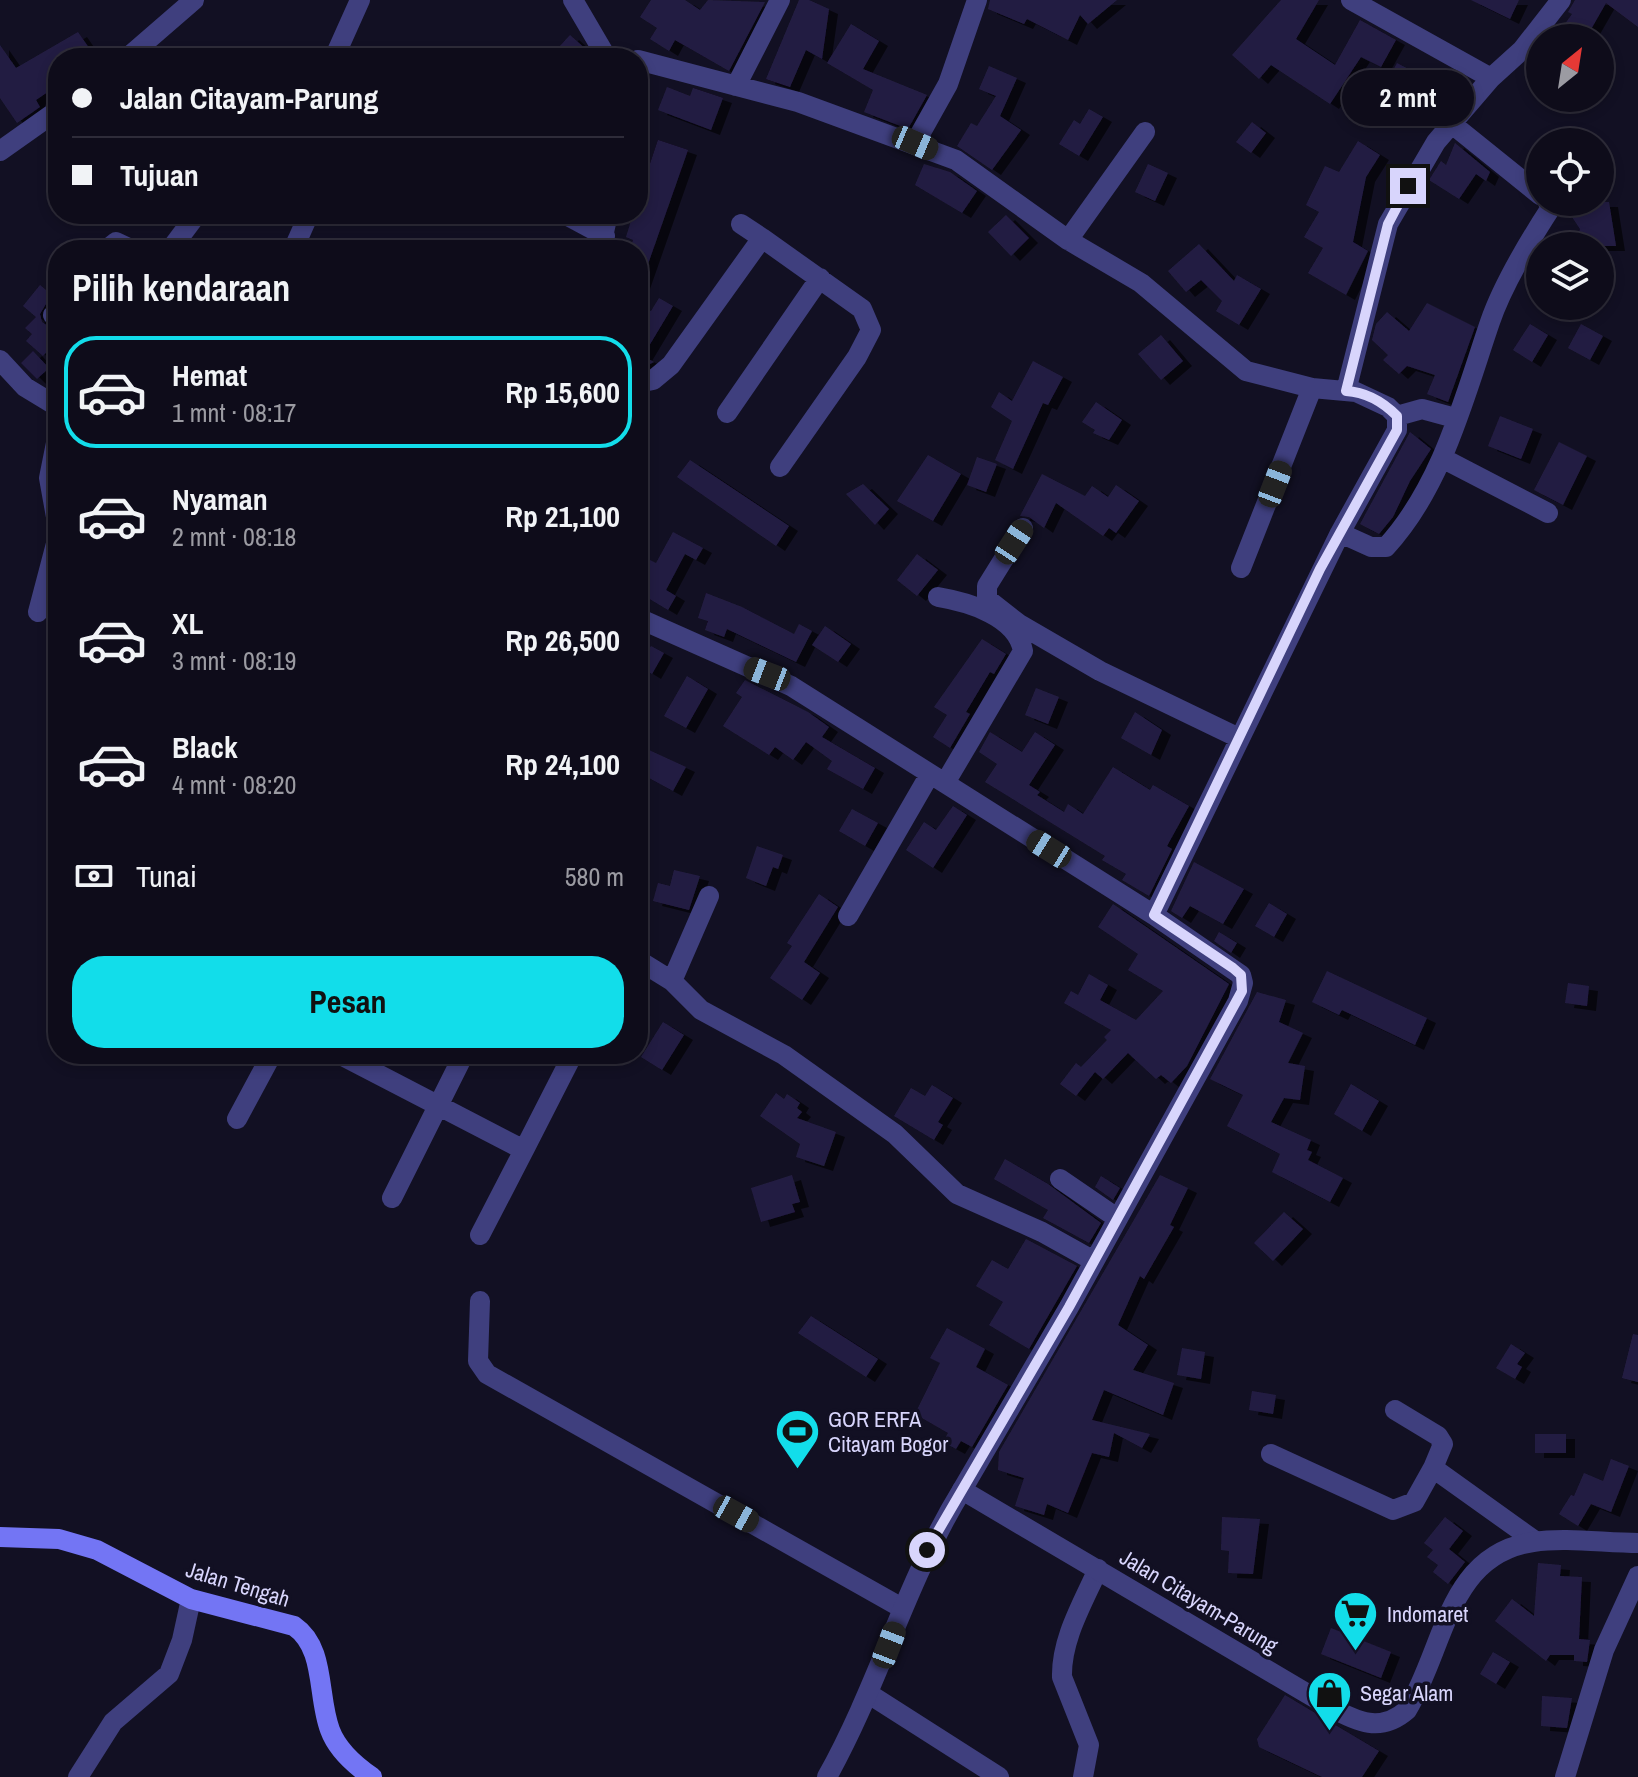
<!DOCTYPE html>
<html lang="id">
<head>
<meta charset="utf-8">
<style>
  body { margin:0; font-family:"Archivo Narrow",sans-serif; background:#171523; color:#f1f3f6; height:100vh; display:flex; flex-direction:column; font-size:30px; white-space:nowrap }
  * { box-sizing:border-box; margin:0 }
  p { font-size:26px; color:#9b9ba2 }
  .icon { flex:none; width:44px; height:44px; fill:none; stroke:currentColor; stroke-width:2; stroke-linecap:round; stroke-linejoin:round }
  .map { position:relative; flex:1; overflow:hidden }
  .drawer { position:absolute; left:48px; top:240px; width:600px; height:824px; display:flex; flex-direction:column; background:#0e0c1a; border-radius:32px; box-shadow:0 4px 12px #0003,0 0 0 2px #2e2c39 }
  .drawer>* { flex:none }
  .banner { position:absolute; left:48px; top:48px; width:600px; height:176px; border-radius:32px; box-shadow:0 4px 12px #0003,0 0 0 2px #2e2c39; display:grid; align-content:center; height:176px; padding:0 24px; background:#0e0c1a }
  .needle { width:52px; rotate:30deg }
  .controls { position:absolute; left:1526px; top:24px; display:grid; gap:16px }
  .controls a { display:grid; place-items:center; width:88px; height:88px; border-radius:50%; background:#0e0c1a; box-shadow:0 4px 12px #0003,0 0 0 2px #2e2c39; font-size:40px }
  .end { position:absolute; width:36px; height:36px; margin:-18px; border:10px solid #d8d5fc; background:#111; box-shadow:0 0 0 4px #111 }
  .from { border-radius:50% }
  .bubble { position:absolute; height:56px; border-radius:28px; background:#0e0c1a; box-shadow:0 4px 12px #0003,0 0 0 2px #2e2c39; font-size:26px; font-weight:700; line-height:56px; text-align:center }
  .car { position:absolute; width:24px; height:48px; margin:-24px -12px; border-radius:10px; box-shadow:0 0 6px 2px #0007; background:linear-gradient(#222 24%,#8ab4d8 0 40%,#222 0 76%,#8ab4d8 0 86%,#222 0) }
  .banner b { display:flex; align-items:center; gap:28px; height:76px; font-size:30px }
  .banner b+b { border-top:2px solid #2e2c39 }
  .banner i { width:20px; height:20px; background:#f1f3f6 }
  ul { padding:0; list-style:none }
  li { display:flex; align-items:center; gap:24px; height:112px; margin:0 16px 12px; padding:0 8px; border:4px solid transparent; border-radius:32px }
  li div { flex:1 }
  li b { display:block; font-size:30px }
  li em { font-style:normal; font-weight:700 }
  li.current { border-color:#12ddea }
  li>.icon { width:72px; height:72px; stroke-width:1.5 }
  h2 { padding:0 24px; font-size:36px; line-height:96px }
  .pay { display:flex; align-items:center; gap:20px; height:88px; padding:0 24px; font-size:30px }
  .pay p { margin-inline-start:auto }
  .button { display:flex; gap:16px; margin-top:auto; padding:16px 24px }
  .button a { flex:1; height:92px; border-radius:32px; background:#12ddea; color:#111; font-size:32px; font-weight:700; line-height:92px; text-align:center }
  .map>svg:first-child { display:block }
</style>
</head>
<body>
<div class="map">
<svg width="1638" height="1777" viewBox="0 0 1638 1777">
  <defs>
    <filter id="shadow"><feDropShadow dx="9" dy="5" stdDeviation="0" flood-color="#0009"/></filter>
  </defs>
  <rect width="100%" height="100%" fill="#121023"/>
  <path fill="#241d42" filter="url(#shadow)" d="M651,0h34l15,10 8,-10 57,2 -36,69 -54,-31 -6,11 -19,-12 7,-11 -17,-11z
    M799,0h10l20,9 -7,50 -16,-9 -16,37 -24,-8z
    M990,0h127l-29,24 -8,-9 -12,25 -41,-21 -3,5 -36,-15z
    M1281,0h38l-23,39 39,26 25,-45 36,20 -15,27 -20,-10 -31,47 -59,-39 -12,14 -27,-24z
    M1471,0h48l-9,19z
    M1575,0h63v27l-32,-24 -20,35h-31l17,-24 -4,-2z
    M851,24l28,17 -16,28 64,26 -19,34 -44,-17 9,-22 -46,-27z
    M78,32l18,26h-38v27l-22,15 4,7 -23,16 -17,-25v-53l16,23z
    M570,35l18,16 4,7h-43z
    M1397,63l38,20 -14,26 -44,-8z
    M989,66l28,12 -17,38 21,14 -29,40 -35,-24 14,-23 6,3 19,-30 -17,-7z
    M667,87l23,9 3,-8 30,10 -12,32 -53,-20z
    M1089,109l14,8 -24,39 -20,-12 15,-24 6,4z
    M1252,122l14,11 -15,20 -15,-11z
    M658,140l30,10 -47,134 -3,-34h-8l3,-10 -7,-3 7,-23h5v-14z
    M1358,141l22,14 -14,22 -13,65 15,9 -22,44 -38,-22 15,-25 -19,-11 15,-25 -13,-7 19,-39 14,6z
    M1455,143l35,29 -4,9 -10,-7 -17,25 -30,-19 12,-19 5,4z
    M924,164l26,8 27,19 -15,22 -47,-28z
    M1148,164l20,9 -13,28 -20,-9z
    M1562,202h47l7,44h-41l5,-17z
    M1006,215l23,23 -18,18 -23,-24z
    M1199,244l35,37 3,-6 24,14 -22,36 -23,-14 6,-10 -21,-21 -15,12 -18,-21z
    M40,285l18,15 -12,4 -6,10 2,8 12,8 -3,3 7,6 -15,17 -17,-15 6,-7 -7,-6 11,-11 -13,-11z
    M659,298l14,8 -30,50 11,6 -16,8v-67l13,8z
    M1427,303l48,24 -27,75 -21,-8 8,-19 -28,-9 -8,8 -16,-14 5,-5 -16,-15 4,-16 11,-12 22,19z
    M1530,324l18,11 -16,27 -19,-12z
    M1581,324l22,12 -13,24 -22,-12z
    M1161,335l22,26 -22,19 -23,-26z
    M33,351l16,17 -12,11 -16,-16z
    M1033,361l30,16 -15,28 -5,-2 -30,66 -18,-9 17,-39 -21,-14 8,-15 13,9z
    M1096,402l26,18 -13,20 -16,-7 2,-3 -13,-8z
    M1500,416l33,13 -12,30 -33,-13z
    M1410,432l21,17 -21,32 -17,36 -14,17 -19,-10z
    M1559,442l28,14 -24,49 -29,-15z
    M928,455l33,19 -28,47 -36,-20z
    M977,457l20,7 -11,28 -19,-7z
    M690,460l99,66 -13,20 -99,-69z
    M1042,474l43,22 7,-10 16,11 8,-12 23,16 -23,32 -7,-5 -6,8 -47,-33 -12,25 -15,-11 -9,-1z
    M863,484l26,25 -14,16 -29,-31z
    M673,532l30,16 -7,12 -11,-6 -19,36 10,6 -8,14 -30,-18v-38l18,9z
    M917,554l21,16 -21,26 -20,-16z
    M706,593l36,14 52,27 5,-10 13,7 -16,31 -69,-33 -3,8 -19,-7 3,-9 -10,-3z
    M825,626l26,18 -13,18 -26,-17z
    M982,639l24,15 -12,20 -4,-2 -24,40 4,2 -20,34 -17,-11 14,-22 -13,-8z
    M651,646l13,7 -12,21 -13,-8z
    M687,676l21,13 -22,39 -22,-12z
    M745,680l63,32 21,15 -7,10 53,31 -12,21 -36,-20 5,-8 -26,-19 -13,18 -18,-13 -6,8 -46,-29 19,-29 -6,-4z
    M1036,688l23,9 -11,27 -23,-9z
    M1135,712l27,18 -11,25 -30,-17z
    M990,732l32,20 13,-20 20,13 -26,40 11,7 -3,3 27,17 4,-8 15,10 30,-47 37,23 3,-5 36,21 -22,40 5,3 -23,47 -27,-16 4,-6 -24,-14 3,-4 -120,-74 12,-18 -18,-12z
    M638,745l48,22 -13,24 -35,-19z
    M953,806l14,9 -34,53 -27,-18 18,-28 12,8z
    M852,809l26,14 -13,23 -26,-15z
    M757,846l26,9 -5,14 -5,-2 -7,19 -20,-8z
    M1194,862l50,27 -21,35 -33,-18 -8,12 -11,-7z
    M674,870l26,6 -11,34 -36,-9 5,-18 12,3z
    M819,894l19,13 -34,55 16,11 -18,27 -32,-22 22,-32 -5,-3z
    M1269,903l18,11 -13,23 -19,-11z
    M1113,904l116,80 -42,82 -16,17 -10,-8 -5,4 -28,-26 -25,26 -8,-7 -19,24 -16,-12 16,-21 5,4 26,-27 -3,-3 7,-7 -47,-27 7,-12 7,4 11,-21 19,11 -8,15 36,20 27,-29 -35,-21 10,-16 -40,-27z
    M1219,932l18,11 -6,10 -17,-12z
    M1327,971l100,47 -12,27 -73,-35 -3,5 -27,-13z
    M1568,983l21,3 -2,20 -22,-3z
    M1257,992l29,8 -7,22 24,11 -15,30 17,3 -5,34 -16,-2 -13,24 40,18 -4,10 5,2 -4,8 35,18 -13,24 -58,-30 8,-18 -53,-28 16,-31 -33,-16z
    M663,1022l21,13 -22,35 -21,-13z
    M1351,1084l28,17 -17,30 -28,-17z
    M932,1085l21,13 -15,24 5,3 -9,15 -40,-24 17,-28 14,8z
    M776,1093l8,6 3,-5 13,9 -3,5 5,4 -5,6 39,14 -12,34 -28,-9 4,-13 -40,-28z
    M1005,1159l43,25 53,39 -12,20 -46,-25 5,-8 -54,-31z
    M792,1175l8,27 -8,2 3,8 -34,10 -10,-34z
    M1160,1175l28,13 -18,37 4,2 -30,52 -4,-3 -22,49 30,20 -15,25 41,13 -11,32 -59,-25 -12,30 58,14 -8,14 -28,-15 -5,24 -17,-4 -24,60 -21,-9 -3,11 -29,-9 9,-28 -26,-8 1,-18z
    M1101,1176l19,12 -7,12 -18,-13z
    M1284,1212l19,17 -30,32 -19,-18z
    M1026,1239l51,27 -48,83 -40,-24 14,-23 -27,-16 16,-26 16,9z
    M811,1316l67,43 -12,18 -68,-44z
    M947,1328l38,21 -9,18 32,18 -36,62 -11,-6 -5,8 -13,-7 5,-9 -33,-19 25,-51 -10,-5z
    M1633,1334l5,1v47l-16,-4z
    M1511,1344l14,9 -8,11 5,3 -7,12 -19,-11z
    M1182,1348l23,4 -4,27 -24,-4z
    M1252,1391l24,4 -3,19 -24,-4z
    M1535,1434h31v19h-31z
    M1611,1459l18,7 -18,46 -20,-8 -13,22 -19,-12 12,-19 3,1 10,-23 19,8z
    M1222,1517l38,2 -7,55 -25,-1 1,-22 -8,-1z
    M1445,1517l18,14 -14,18 16,13 -17,22 -15,-12 5,-7 -11,-8 6,-7 -9,-7z
    M1538,1563l23,2 -1,11 22,1 -3,62 11,1 -3,22 -13,-1v-6h-24l-4,6 -51,-40 17,-22 22,17z
    M1331,1628l60,24 -10,26 -60,-24z
    M1493,1652l17,10 -14,22 -16,-10z
    M1285,1695l94,56 -17,26h-40l-63,-30 -2,-8z
    M1542,1696l30,2 -5,30 -26,-2z"/>
  <g fill="none" stroke-linecap="round" stroke-linejoin="round">
    <path stroke="#3f3f7e" stroke-width="20" d="M573,0l34,58
      M1351,0l140,78 31,-28 39,-50
      M127,58l67,-58
      M334,58l26,-58
      M638,60l160,42 158,58 112,80 73,43 105,88 66,17 44,4 32,15 9,9v14l-57,103
      M736,86l44,-86
      M1452,124l88,71
      M915,143l33,-59 29,-84
      M0,151l58,-41
      M564,214l41,22
      M762,238l100,71 9,21 -14,27 -77,110
      M1068,240l77,-108
      M106,250l10,-8 17,8
      M170,250l27,-36
      M293,250l16,-36
      M600,250l8,-36
      M53,315l5,3
      M0,360l25,27 33,20
      M638,383l15,-3 18,-15 91,-127 -21,-14
      M58,390l-2,53 -7,35 9,50
      M1346,391l42,-167 48,-82 55,-64
      M727,413l93,-135
      M1397,416l25,-7 33,9
      M1442,458l106,55
      M1023,528l-36,58v13l32,25 81,47 139,67
      M1241,568l71,-180
      M938,597c30,5 79,19 85,54l-78,132
      M38,612l20,-76
      M638,618l153,68 363,229 87,60 2,8 -5,18 -169,306 -107,183
      M1154,915l186,-382 31,14h15c56,-61 78,-149 104,-225 13,-38 38,-79 60,-113l-2,-7
      M848,916l82,-142
      M638,960l34,21 29,29 83,45 111,79 62,60 85,38 52,29
      M672,981l37,-85
      M339,1054l185,96 49,-96
      M237,1119l35,-65
      M1060,1179l57,39
      M392,1198l72,-144
      M480,1235l44,-85
      M480,1301l-2,60 9,13 415,234
      M1395,1410l43,26 5,8 -10,24 102,73
      M1271,1454l122,56 21,-8 19,-34
      M869,1694l130,83
      M78,1777l35,-55 56,-48 13,-34 9,-41
      M1083,1777l6,-32 -27,-68c-1,-38 21,-74 36,-108
      M1565,1777l39,-127 34,-74"/>
    <path stroke="#3f3f7e" stroke-width="20" d="M827,1777c52,-93 79,-196 135,-287l368,217c27,15 51,26 77,3 38,-62 40,-155 126,-168 33,-5 72,1 105,1"/>
    <path stroke="#7375f4" stroke-width="20" d="M0,1537l59,2 38,11 94,49 103,27c32,22 23,70 36,104 7,19 26,36 42,47"/>
  </g>
  <g fill="none" stroke-linecap="round" stroke-linejoin="round">
    <path stroke="#d8d5fc" stroke-width="10" d="M927,1550l142,-243 173,-316 -1,-16 -8,-7 -79,-53 166,-346 77,-139v-14c-14,-14 -32,-24 -51,-25l42,-167 20,-38"/>
  </g>
  <defs>
    <symbol id="stadium-pin" viewBox="-11 -11 22 30"><path d="M0 17L-7.5 6A9.5 9.5 0 1 1 7.5 6Z" fill="#12ddea" stroke="#121023"/><path d="M0-5a6.5 5 0 1 0 0 10a6.5 5 0 1 0 0-10ZM-3.5-1.8h7v3.6h-7Z" fill="#111"/></symbol>
    <symbol id="supermarket-pin" viewBox="-11 -11 22 30"><path d="M0 17L-7.5 6A9.5 9.5 0 1 1 7.5 6Z" fill="#12ddea" stroke="#121023"/><path d="M-6-5.5h2.5l.6 2H6L4.5 2H-2.5L-4.4-4H-6ZM-1.5 3.2a1.3 1.3 0 1 0 .1 0ZM3 3.2a1.3 1.3 0 1 0 .1 0Z" fill="#111"/></symbol>
    <symbol id="shop-pin" viewBox="-11 -11 22 30"><path d="M0 17L-7.5 6A9.5 9.5 0 1 1 7.5 6Z" fill="#12ddea" stroke="#121023"/><path d="M-5-2.5h2.3a2.7 3.5 0 0 1 5.4 0H5L5.5 6h-11ZM-1.5-2.5h3a1.5 2.3 0 0 0-3 0Z" fill="#111"/></symbol>
  </defs>
  <g fill-rule="evenodd">
    <use href="#stadium-pin" x="772" y="1406" width="51" height="69"/>
    <use href="#supermarket-pin" x="1330" y="1588" width="51" height="69"/>
    <use href="#shop-pin" x="1304" y="1668" width="51" height="69"/>
  </g>
  <g text-anchor="middle" dominant-baseline="central" stroke-width="7" stroke-linejoin="round" paint-order="stroke">
    <g font-size="22" fill="#d8d5fc" stroke="#121023" text-anchor="start">
      <text x="828" y="1419">GOR ERFA<tspan x="828" dy="25">Citayam Bogor</tspan></text>
      <text x="1387" y="1614">Indomaret</text>
      <text x="1360" y="1693">Segar Alam</text>
    </g>
    <g font-size="22" fill="#d8d5fc" stroke="#121023">
      <text transform="translate(238 1584) rotate(17)">Jalan Tengah</text>
      <text transform="translate(1199 1601) rotate(31)">Jalan Citayam-Parung</text>
    </g>
  </g>
</svg>
<div class="controls">
<a><svg class="needle" viewBox="-14 -14 28 28"><path d="M0-13l5 13h-10z" fill="#e53935"/><path d="M0 13l5-13h-10z" fill="#9b9ba2"/></svg></a>
<a><svg class="icon" aria-label="locate" viewBox="0 0 24 24"><circle cx="12" cy="12" r="6"/><path d="M12 2v4M12 18v4M2 12h4M18 12h4"/></svg></a>
<a><svg class="icon" aria-label="layers" viewBox="0 0 24 24"><path d="M12 4l9 5-9 5-9-5zM3 14l9 5 9-5"/></svg></a>
</div>
<i class="end from" style="left:927px;top:1550px"></i>
<i class="end" style="left:1408px;top:186px"></i>
<div class="bubble" style="left:1342px;top:70px;width:132px">2 mnt</div>
<i class="car" style="left:915px;top:143px;rotate:113deg"></i>
<i class="car" style="left:1275px;top:484px;rotate:21deg"></i>
<i class="car" style="left:1014px;top:542px;rotate:33deg"></i>
<i class="car" style="left:767px;top:674px;rotate:291deg"></i>
<i class="car" style="left:1049px;top:849px;rotate:302deg"></i>
<i class="car" style="left:736px;top:1514px;rotate:119deg"></i>
<i class="car" style="left:889px;top:1645px;rotate:21deg"></i>
<div class="banner">
<b><i class="from"></i>Jalan Citayam-Parung</b>
<b><i></i>Tujuan</b>
</div>
<section class="drawer">
<h2>Pilih kendaraan</h2>
<ul>
<li class="current"><svg class="icon" aria-label="car" viewBox="0 0 24 24"><path d="M5 17H2v-5l4-1 3-4h7l3 4 3 1v5h-3M9 17h6M6 11h13"/><circle cx="7" cy="17" r="2"/><circle cx="17" cy="17" r="2"/></svg><div><b>Hemat</b><p>1 mnt · 08:17</p></div><em>Rp 15,600</em></li>
<li><svg class="icon" aria-label="car" viewBox="0 0 24 24"><path d="M5 17H2v-5l4-1 3-4h7l3 4 3 1v5h-3M9 17h6M6 11h13"/><circle cx="7" cy="17" r="2"/><circle cx="17" cy="17" r="2"/></svg><div><b>Nyaman</b><p>2 mnt · 08:18</p></div><em>Rp 21,100</em></li>
<li><svg class="icon" aria-label="car" viewBox="0 0 24 24"><path d="M5 17H2v-5l4-1 3-4h7l3 4 3 1v5h-3M9 17h6M6 11h13"/><circle cx="7" cy="17" r="2"/><circle cx="17" cy="17" r="2"/></svg><div><b>XL</b><p>3 mnt · 08:19</p></div><em>Rp 26,500</em></li>
<li><svg class="icon" aria-label="car" viewBox="0 0 24 24"><path d="M5 17H2v-5l4-1 3-4h7l3 4 3 1v5h-3M9 17h6M6 11h13"/><circle cx="7" cy="17" r="2"/><circle cx="17" cy="17" r="2"/></svg><div><b>Black</b><p>4 mnt · 08:20</p></div><em>Rp 24,100</em></li>
</ul>
<div class="pay"><svg class="icon" aria-label="cash" viewBox="0 0 24 24"><path d="M3 7h18v10H3z"/><circle cx="12" cy="12" r="2"/></svg>Tunai<p>580 m</p></div>
<div class="button"><a>Pesan</a></div>
</section>
</div>
</body>
</html>
